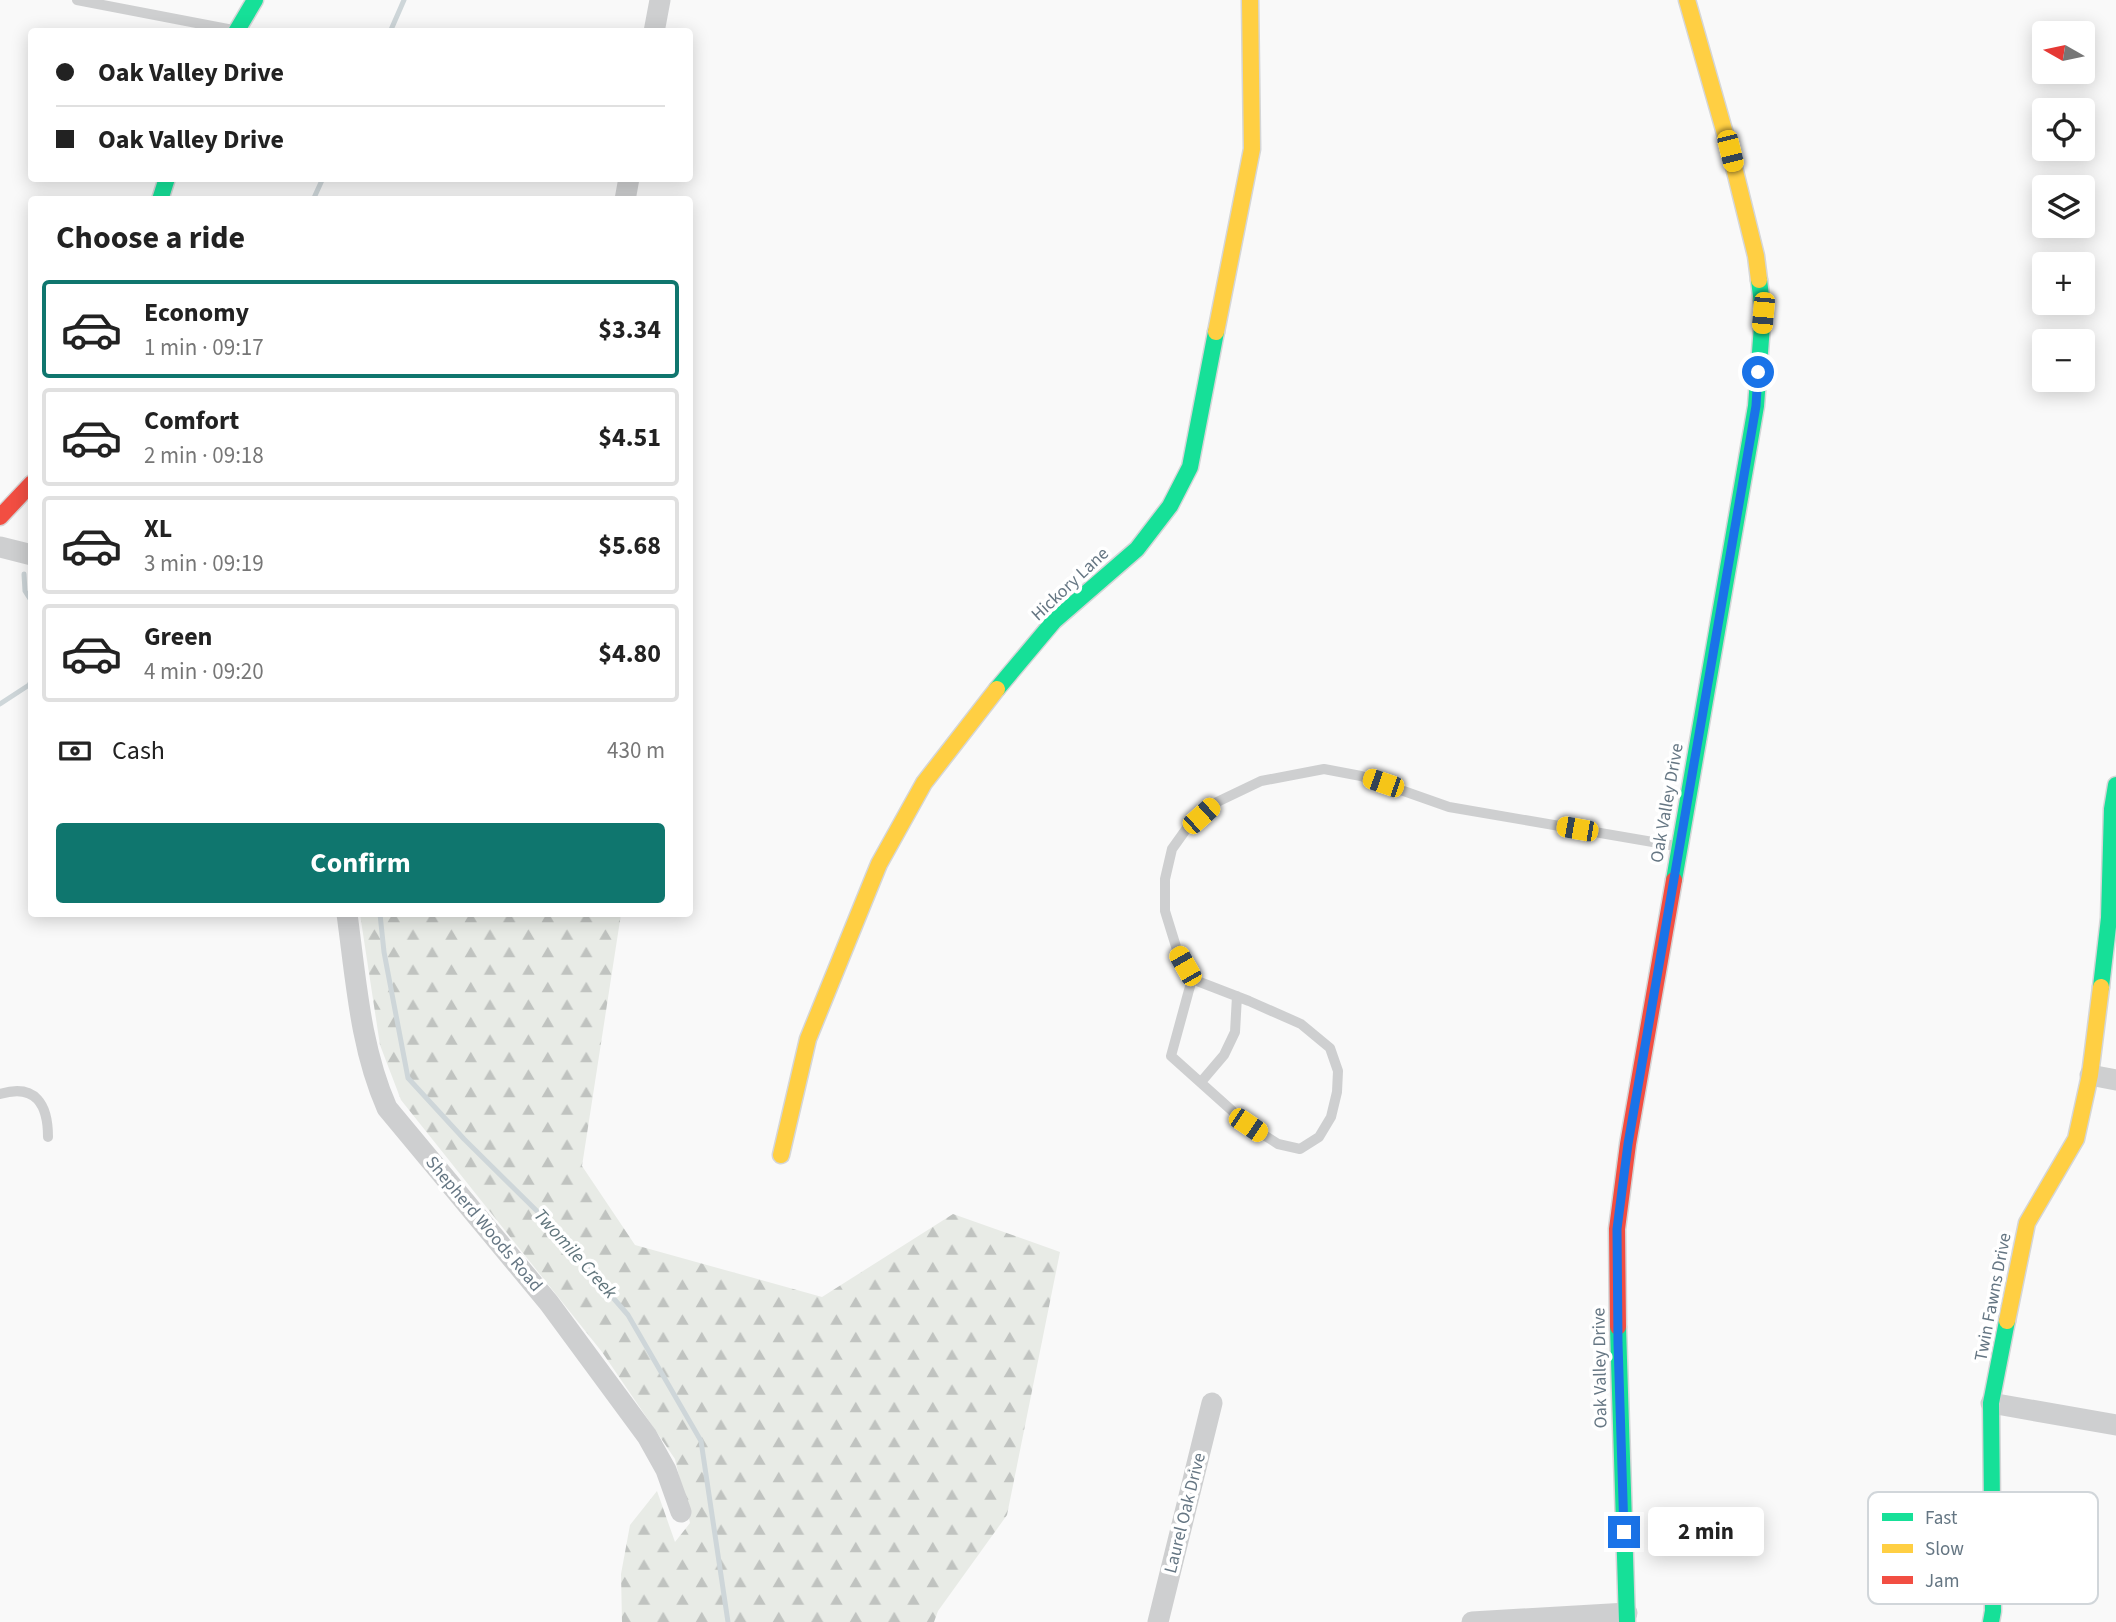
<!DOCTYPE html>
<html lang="en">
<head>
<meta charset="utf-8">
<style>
  body { margin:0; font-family:"Source Sans 3",sans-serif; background:#f2f2f2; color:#222; height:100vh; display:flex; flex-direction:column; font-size:26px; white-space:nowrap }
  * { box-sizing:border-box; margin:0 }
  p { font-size:23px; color:#767676 }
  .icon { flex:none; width:38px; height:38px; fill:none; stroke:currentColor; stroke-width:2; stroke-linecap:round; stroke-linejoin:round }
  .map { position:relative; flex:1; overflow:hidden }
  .details { position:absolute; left:28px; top:196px; width:665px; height:721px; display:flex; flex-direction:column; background:#fff; border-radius:7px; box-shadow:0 4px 18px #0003 }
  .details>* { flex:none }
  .guide { position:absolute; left:28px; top:28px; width:665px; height:154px; border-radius:7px; box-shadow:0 4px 18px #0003; display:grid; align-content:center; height:154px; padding:0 28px; background:#fff }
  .needle { width:46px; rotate:279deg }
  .buttons { position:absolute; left:2032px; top:21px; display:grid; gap:14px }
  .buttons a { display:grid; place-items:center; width:63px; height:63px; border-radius:7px; background:#fff; box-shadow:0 4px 18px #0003; font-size:35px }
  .end { position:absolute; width:32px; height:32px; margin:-16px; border:9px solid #1a73e8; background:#fff; box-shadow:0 0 0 4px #fff }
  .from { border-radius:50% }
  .bubble { position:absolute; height:49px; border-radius:7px; background:#fff; box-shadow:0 4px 18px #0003; font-size:23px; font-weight:700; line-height:49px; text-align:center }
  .car { position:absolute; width:21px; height:42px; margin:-21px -10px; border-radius:9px; box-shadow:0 0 5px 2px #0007; background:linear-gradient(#f5c518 24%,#345 0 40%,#f5c518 0 76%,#345 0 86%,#f5c518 0) }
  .guide b { display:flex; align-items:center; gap:24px; height:66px; font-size:26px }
  .guide b+b { border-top:2px solid #e0e0e0 }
  .guide i { width:18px; height:18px; background:#222 }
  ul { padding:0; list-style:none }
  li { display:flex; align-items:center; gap:21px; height:98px; margin:0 14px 10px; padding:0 14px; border:4px solid #e0e0e0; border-radius:7px }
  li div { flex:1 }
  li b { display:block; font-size:26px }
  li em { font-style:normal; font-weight:700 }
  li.current { border-color:#0f766e }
  li>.icon { width:63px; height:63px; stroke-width:1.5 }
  h2 { padding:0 28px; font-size:32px; line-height:84px }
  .pay { display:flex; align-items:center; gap:18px; height:77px; padding:0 28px; font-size:26px }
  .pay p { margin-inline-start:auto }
  .primary-button { display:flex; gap:14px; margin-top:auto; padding:14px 28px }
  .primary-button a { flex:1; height:80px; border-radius:7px; background:#0f766e; color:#fff; font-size:28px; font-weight:700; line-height:80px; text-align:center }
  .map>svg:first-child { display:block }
</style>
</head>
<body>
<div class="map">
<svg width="2116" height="1622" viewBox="0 0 2116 1622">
  <defs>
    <pattern id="forest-firs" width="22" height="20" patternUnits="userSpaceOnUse" patternTransform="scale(1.75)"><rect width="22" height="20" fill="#e8ebe6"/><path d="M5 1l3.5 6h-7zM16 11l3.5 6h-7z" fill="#c0c3c0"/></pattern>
  </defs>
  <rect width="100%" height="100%" fill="#f9f9f9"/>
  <path fill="url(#forest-firs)" d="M360,914h261l-39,252 53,79 187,52 131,-83 107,38 -53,263 -69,96 -4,11h-312l-1,-48 9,-49 27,-34 18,51 15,-19 -15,-64 -73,-107 -201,-252 -21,-55z"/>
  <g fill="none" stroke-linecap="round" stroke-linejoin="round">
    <path stroke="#ced6d9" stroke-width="5" d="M390,32l14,-32
      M313,200l10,-22
      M24,574l1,17 7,11
      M0,704l29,-19 3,-5
      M380,914l4,38 24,126 56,61 79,78 85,98 73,126 27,181"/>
    <defs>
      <path id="fast" d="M236,32l19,-32
        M160,200l7,-22
        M997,689l57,-68 83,-72 33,-43 20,-39 26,-135
        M1674,880l82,-474 7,-94 -4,-32
        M2101,987l8,-69 3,-109 4,-24
        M1618,1327l9,295
        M1991,1622l2,-11 -2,-208 16,-82"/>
      <path id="slow" d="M1687,0l43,151 26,105 3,24
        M1216,332l36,-183 -2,-149
        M781,1155l27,-116 71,-175 45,-81 73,-94
        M2007,1321l20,-98 49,-84 14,-64 11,-88"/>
      <path id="jam" d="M0,517l32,-34
        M1618,1327l-1,-98 11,-85 46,-264"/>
    </defs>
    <use href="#fast" stroke="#d5d6d7" stroke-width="19"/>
    <use href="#slow" stroke="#d5d6d7" stroke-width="19"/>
    <use href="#jam" stroke="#d5d6d7" stroke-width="19"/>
    <path stroke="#cecfd0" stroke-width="10" d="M77,0l156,30
      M1192,979l-21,77 77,69 30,19 22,5 19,-12 12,-20 6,-25 1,-21 -8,-23 -29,-24 -52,-23 -57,-22 -14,-26 -13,-42v-32l7,-30 15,-21 28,-25 46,-22 63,-12 37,7 88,31 227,39
      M1201,1082l23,-27 11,-23 2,-36
      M0,1094c36,-11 48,11 48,43"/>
    <path stroke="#cecfd0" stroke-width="21" d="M654,32l6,-32
      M625,200l4,-22
      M0,547l32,8
      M347,914c9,65 13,133 40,194l162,195 98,133 19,34 15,42
      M2090,1075l26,5
      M1991,1403l125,22
      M1158,1622l54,-219
      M1472,1622l155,-9"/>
    <use href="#fast" stroke="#16e098" stroke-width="16"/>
    <use href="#slow" stroke="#ffcf43" stroke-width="16"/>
    <use href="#jam" stroke="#f24e42" stroke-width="16"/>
  </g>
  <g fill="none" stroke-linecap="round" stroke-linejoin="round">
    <path stroke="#1a73e8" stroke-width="9" d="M1624,1532l-6,-189 -1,-114 11,-85 128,-738 2,-34"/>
  </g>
  <g text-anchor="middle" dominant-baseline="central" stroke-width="7" stroke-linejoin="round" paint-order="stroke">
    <g font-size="18" fill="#657683" stroke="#fff">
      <text transform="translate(1070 584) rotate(-43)">Hickory Lane</text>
      <text transform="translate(1667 803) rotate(-80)">Oak Valley Drive</text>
      <text transform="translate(484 1224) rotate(50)">Shepherd Woods Road</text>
      <text transform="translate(1993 1297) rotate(-79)">Twin Fawns Drive</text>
      <text transform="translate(1600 1368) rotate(-91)">Oak Valley Drive</text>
      <text transform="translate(1185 1513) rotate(-76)">Laurel Oak Drive</text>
    </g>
    <g font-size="19" font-style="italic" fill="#60757c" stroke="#fff">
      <text transform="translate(575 1254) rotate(48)">Twomile Creek</text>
    </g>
  </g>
  <rect x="1868" y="1492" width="230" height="112" rx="10" fill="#fff" stroke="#d1d6da" stroke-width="2"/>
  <rect x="1882" y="1513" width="31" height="8" fill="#16e098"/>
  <rect x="1882" y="1544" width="31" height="9" fill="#ffcf43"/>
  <rect x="1882" y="1576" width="31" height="8" fill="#f24e42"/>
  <g font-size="19" fill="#657683">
    <text x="1925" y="1524">Fast</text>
    <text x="1925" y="1555">Slow</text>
    <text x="1925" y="1587">Jam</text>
  </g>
</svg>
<div class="buttons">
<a><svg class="needle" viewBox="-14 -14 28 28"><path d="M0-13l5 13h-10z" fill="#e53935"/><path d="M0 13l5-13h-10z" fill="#767676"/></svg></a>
<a><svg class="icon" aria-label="locate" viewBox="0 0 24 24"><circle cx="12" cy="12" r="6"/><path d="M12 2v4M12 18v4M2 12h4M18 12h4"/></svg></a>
<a><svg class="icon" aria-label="layers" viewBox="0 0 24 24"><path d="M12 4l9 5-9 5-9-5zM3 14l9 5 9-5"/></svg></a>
<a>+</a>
<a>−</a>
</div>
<i class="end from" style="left:1758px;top:372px"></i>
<i class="end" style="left:1624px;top:1532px"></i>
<div class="bubble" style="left:1648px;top:1507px;width:116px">2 min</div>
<i class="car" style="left:1730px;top:151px;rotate:166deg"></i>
<i class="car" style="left:1763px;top:313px;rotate:185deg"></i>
<i class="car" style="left:1383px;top:783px;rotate:289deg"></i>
<i class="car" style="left:1201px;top:816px;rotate:48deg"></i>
<i class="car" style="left:1577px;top:829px;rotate:280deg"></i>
<i class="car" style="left:1185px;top:966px;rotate:330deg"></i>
<i class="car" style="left:1248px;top:1125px;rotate:124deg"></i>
<div class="guide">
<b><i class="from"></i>Oak Valley Drive</b>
<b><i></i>Oak Valley Drive</b>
</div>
<section class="details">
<h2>Choose a ride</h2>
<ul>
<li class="current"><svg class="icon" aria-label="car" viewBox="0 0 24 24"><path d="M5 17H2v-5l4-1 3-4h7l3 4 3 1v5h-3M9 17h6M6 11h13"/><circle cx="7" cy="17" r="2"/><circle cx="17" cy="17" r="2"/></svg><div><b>Economy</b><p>1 min · 09:17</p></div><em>$3.34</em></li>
<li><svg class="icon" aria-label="car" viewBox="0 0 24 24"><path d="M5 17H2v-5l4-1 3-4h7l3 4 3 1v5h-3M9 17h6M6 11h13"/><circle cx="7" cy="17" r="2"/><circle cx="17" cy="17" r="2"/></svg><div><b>Comfort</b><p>2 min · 09:18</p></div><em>$4.51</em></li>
<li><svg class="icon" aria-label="car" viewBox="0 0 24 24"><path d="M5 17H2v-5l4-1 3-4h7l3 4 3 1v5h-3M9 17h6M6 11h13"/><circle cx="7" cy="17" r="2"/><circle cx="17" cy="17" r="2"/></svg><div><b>XL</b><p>3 min · 09:19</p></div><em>$5.68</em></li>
<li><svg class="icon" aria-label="car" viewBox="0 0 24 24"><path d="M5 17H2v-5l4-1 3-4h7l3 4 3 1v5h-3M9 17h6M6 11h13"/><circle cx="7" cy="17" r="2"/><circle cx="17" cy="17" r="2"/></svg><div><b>Green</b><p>4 min · 09:20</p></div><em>$4.80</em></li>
</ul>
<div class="pay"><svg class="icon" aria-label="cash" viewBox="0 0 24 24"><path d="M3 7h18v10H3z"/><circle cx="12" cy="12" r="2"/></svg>Cash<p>430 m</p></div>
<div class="primary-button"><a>Confirm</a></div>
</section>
</div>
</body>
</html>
